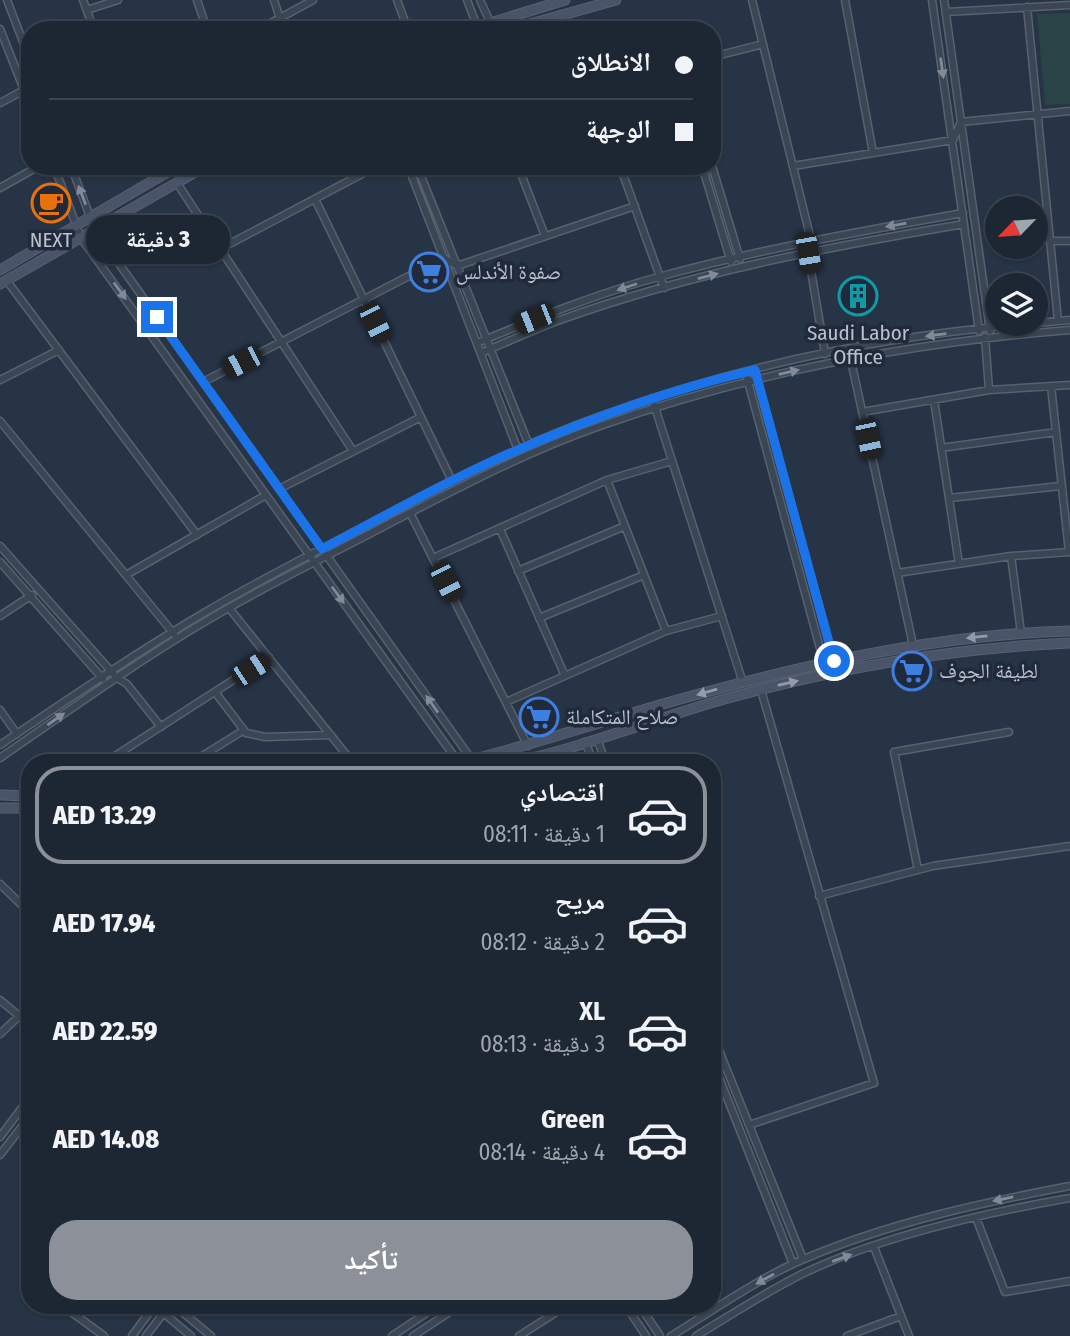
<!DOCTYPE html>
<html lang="ar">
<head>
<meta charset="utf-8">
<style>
  body { margin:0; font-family:"Fira Sans Condensed","Noto Naskh Arabic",sans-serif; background:#2a3340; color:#f1f3f6; direction:rtl; height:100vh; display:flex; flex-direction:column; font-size:26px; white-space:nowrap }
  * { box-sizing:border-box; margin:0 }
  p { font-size:23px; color:#a0a5ac }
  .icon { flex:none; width:38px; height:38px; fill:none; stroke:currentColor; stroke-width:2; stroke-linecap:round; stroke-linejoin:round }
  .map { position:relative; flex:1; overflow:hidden; direction:ltr }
  .sheet { position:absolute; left:21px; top:754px; width:700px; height:560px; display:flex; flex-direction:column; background:#1d2734; border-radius:28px; box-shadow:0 2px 5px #0004,0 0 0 2px #3b444f; direction:rtl }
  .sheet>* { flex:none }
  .guide { position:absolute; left:21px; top:21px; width:700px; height:154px; border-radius:28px; box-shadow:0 2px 5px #0004,0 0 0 2px #3b444f; direction:rtl; display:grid; align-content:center; height:154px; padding:0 28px; background:#1d2734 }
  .needle { width:46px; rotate:245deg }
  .fabs { position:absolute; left:985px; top:196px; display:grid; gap:14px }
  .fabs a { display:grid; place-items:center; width:63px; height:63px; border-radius:50%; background:#1d2734; box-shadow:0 2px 5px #0004,0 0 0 2px #3b444f; font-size:35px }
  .end { position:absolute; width:32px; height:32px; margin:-16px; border:9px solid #1a73e8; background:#fff; box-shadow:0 0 0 4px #fff }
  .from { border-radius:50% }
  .bubble { position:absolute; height:49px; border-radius:24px; background:#1d2734; box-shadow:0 2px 5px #0004,0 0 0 2px #3b444f; font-size:23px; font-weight:800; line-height:49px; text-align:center; direction:rtl }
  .car { position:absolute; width:21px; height:42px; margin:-21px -10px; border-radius:9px; box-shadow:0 0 5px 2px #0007; background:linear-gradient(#222 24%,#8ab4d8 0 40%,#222 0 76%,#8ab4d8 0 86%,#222 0) }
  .guide b { display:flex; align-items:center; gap:24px; height:66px; font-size:26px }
  .guide b+b { border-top:2px solid #3b444f }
  .guide i { width:18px; height:18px; background:#f1f3f6 }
  ul { padding:12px 0 0; list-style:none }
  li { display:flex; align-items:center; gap:21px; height:98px; margin:0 14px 10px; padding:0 14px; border:4px solid transparent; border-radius:28px }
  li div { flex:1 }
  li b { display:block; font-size:26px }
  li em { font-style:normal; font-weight:800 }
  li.active { border-color:#8c9099 }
  li>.icon { width:63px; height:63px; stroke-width:1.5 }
  .cta { display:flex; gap:14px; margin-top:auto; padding:14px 28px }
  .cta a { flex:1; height:80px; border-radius:28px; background:#8c9099; color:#fff; font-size:28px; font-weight:800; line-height:80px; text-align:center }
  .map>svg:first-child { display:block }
</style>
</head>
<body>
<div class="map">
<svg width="1070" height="1336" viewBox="0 0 1070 1336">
  <rect width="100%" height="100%" fill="#273446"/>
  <path fill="#294346" d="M1070,13v91l-25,1 -8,-91z"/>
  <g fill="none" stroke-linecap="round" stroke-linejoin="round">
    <defs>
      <path id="street" d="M7,0l23,60
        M83,0l11,30
        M197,0l10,30
        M274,0l6,19
        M397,0l11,30
        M467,0l10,26
        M480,0l10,22
        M752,0l59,240
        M845,0l28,153
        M932,0l47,331
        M944,0l46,331
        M1027,7l31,314
        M87,10l31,-10
        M946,12l124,-7
        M564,14l6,16
        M0,29l30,76
        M258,30l55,-30
        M712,57l51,-13
        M0,103l24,-13
        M54,166l27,72 378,525
        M71,166l24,64 377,530
        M408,166l110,284
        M417,166l112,279
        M518,166l27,70
        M620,166l44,122
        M702,166l29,96
        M712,166l28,93
        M793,166l160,-26 8,-18 109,-11
        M177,183l176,268
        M0,188l39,-22
        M315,199l137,282
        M1050,241h20
        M220,249l157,-83
        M808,253l17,101
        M7,281l190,254
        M1036,323l34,-3
        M985,337l4,53
        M477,343c60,-25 121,-50 185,-67 99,-27 200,-45 301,-63
        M481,353c26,-11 52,-23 79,-33 130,-47 268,-73 404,-96
        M850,356l63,289
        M756,375l78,286
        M747,378l77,285
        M0,380l59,-30
        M203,382l241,-124 13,8 178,-60
        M1051,386l18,166
        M652,398l91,285
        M934,400l25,164
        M862,412l127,-22 81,-5
        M0,421l174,213
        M941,448l115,-16
        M607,480l59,151
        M279,489l142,-72
        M949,498l112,-12
        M410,513l118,233
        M500,529l65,147
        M0,546l117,132 10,6 34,43
        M1011,556l10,77
        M433,558l174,-78 65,-19
        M0,562l103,117
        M518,571l107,-45
        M897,573l114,-17 59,-4
        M126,575l140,-80
        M229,608l124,155
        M0,616l32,-21
        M539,618l105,-43
        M215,692l31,41 19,4 66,-2
        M506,702l160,-71 56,-15
        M0,710l17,24
        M597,739l9,24
        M585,742l9,21
        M0,745c67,-45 134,-91 204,-132 55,-33 112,-61 169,-91 73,-39 147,-77 225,-105 137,-50 285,-81 430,-93
        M0,758c68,-47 135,-95 206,-137 60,-36 124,-66 186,-99 68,-35 136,-71 208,-96 152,-54 310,-83 470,-96
        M194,761l50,-31
        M104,763l165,-106
        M918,870l-24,-118 115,-20
        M0,884l30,29
        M819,896l114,-30 137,-20
        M20,903l10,-5
        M0,1000l30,25
        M712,1033l91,226
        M0,1034l19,-18
        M712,1060l81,204
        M749,1125l125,-42 -113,-393
        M0,1137l30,-40
        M0,1155l30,-39
        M976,1218l29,74 65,-11
        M874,1247l35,89
        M63,1306l41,30
        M155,1306l36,30
        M175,1306l36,30
        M626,1306l20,30
        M640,1306l20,30
        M75,1315l7,-9
        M132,1336l22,-30
        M146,1336l23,-30
        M392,1336l45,-30
        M413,1336l46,-30
        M519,1336l47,-30
        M671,1336c43,-26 86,-57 133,-77 85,-36 176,-56 266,-73
        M696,1336c35,-21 70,-44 106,-62 79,-38 182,-61 268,-76
        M847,1336l54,-20"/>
      <path id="secondary" d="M468,30l97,-30
        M509,30l107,-30
        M0,270l178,-104
        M0,284l206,-118
        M459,763c86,-21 169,-51 255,-73 117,-31 235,-56 356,-59
        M511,763c69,-15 136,-41 203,-61 116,-33 236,-54 356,-59
        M0,795l30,1
        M0,808h30"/>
    </defs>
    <use href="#street" stroke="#57616f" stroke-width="9"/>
    <use href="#secondary" stroke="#57616f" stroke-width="11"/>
    <use href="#street" stroke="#3b4655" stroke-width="6"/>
    <use href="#secondary" stroke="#495468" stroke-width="9"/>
  </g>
  <defs><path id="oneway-solid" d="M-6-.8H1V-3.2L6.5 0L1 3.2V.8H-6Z" transform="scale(1.75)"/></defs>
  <g fill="#808a98">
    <use href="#oneway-solid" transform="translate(942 68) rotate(82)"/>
    <use href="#oneway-solid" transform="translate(82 195) rotate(-111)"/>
    <use href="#oneway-solid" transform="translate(896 225) rotate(170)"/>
    <use href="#oneway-solid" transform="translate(708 276) rotate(-14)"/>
    <use href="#oneway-solid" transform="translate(627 287) rotate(162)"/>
    <use href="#oneway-solid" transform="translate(120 291) rotate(54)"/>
    <use href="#oneway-solid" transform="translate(936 335) rotate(173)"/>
    <use href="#oneway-solid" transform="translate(789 372) rotate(-13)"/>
    <use href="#oneway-solid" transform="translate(338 595) rotate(54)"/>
    <use href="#oneway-solid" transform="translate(432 704) rotate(-125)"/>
    <use href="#oneway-solid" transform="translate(56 719) rotate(-35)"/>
    <use href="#oneway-solid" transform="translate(1003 1199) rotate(168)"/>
    <use href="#oneway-solid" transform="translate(842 1258) rotate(-20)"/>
    <use href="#oneway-solid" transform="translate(765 1279) rotate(151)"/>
  </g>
  <g fill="#929baa">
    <use href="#oneway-solid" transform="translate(977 637) rotate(174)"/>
    <use href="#oneway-solid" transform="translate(788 683) rotate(-13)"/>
    <use href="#oneway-solid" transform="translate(707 692) rotate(164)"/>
  </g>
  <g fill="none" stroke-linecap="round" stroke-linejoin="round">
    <path stroke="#1a73e8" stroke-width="9" d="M157,317l165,232c55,-29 110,-60 166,-86 86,-39 175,-72 267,-93l79,291"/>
  </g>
  <defs>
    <symbol id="cafe-ring" viewBox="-11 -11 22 22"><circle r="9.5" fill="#202a3a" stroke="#e8710a" stroke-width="1.5"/><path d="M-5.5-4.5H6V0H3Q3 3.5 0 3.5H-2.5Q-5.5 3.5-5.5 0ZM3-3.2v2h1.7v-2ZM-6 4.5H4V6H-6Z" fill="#e8710a"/></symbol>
    <symbol id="supermarket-ring" viewBox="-11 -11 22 22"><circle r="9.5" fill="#202a3a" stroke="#3f7fe0" stroke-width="1.5"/><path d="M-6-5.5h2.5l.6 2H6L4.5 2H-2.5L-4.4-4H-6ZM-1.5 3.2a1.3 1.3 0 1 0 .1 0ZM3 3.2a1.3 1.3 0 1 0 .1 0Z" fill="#3f7fe0"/></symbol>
    <symbol id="building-ring" viewBox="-11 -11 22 22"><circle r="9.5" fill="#202a3a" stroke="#0f9aa8" stroke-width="1.5"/><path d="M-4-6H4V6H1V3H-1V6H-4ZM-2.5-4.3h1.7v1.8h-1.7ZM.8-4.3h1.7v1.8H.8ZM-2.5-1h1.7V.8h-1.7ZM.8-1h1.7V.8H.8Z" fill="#0f9aa8"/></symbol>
  </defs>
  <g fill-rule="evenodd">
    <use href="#cafe-ring" x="29" y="181" width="44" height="44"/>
    <use href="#supermarket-ring" x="407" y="250" width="44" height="44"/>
    <use href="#building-ring" x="836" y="274" width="44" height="44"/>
    <use href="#supermarket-ring" x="890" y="649" width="44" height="44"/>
    <use href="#supermarket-ring" x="517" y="695" width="44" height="44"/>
  </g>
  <g text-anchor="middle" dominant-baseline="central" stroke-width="7" stroke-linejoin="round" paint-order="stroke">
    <g font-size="21" fill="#b9c1ce" stroke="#202a3a" text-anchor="start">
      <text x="51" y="240" text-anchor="middle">NEXT</text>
      <text x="456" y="272">صفوة الأندلس</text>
      <text x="858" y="333" text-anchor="middle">Saudi Labor<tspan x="858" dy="24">Office</tspan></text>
      <text x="939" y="671">لطيفة الجوف</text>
      <text x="566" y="717">صلاح المتكاملة</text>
    </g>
  </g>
</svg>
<div class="fabs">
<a><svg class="needle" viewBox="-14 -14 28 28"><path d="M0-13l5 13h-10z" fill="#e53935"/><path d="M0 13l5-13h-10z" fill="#a0a5ac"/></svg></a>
<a><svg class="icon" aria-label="layers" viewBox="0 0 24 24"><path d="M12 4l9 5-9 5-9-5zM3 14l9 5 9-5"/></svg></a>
</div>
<i class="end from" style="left:834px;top:661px"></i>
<i class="end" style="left:157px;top:317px"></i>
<div class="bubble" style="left:86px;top:215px;width:144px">3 دقيقة</div>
<i class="car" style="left:808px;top:253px;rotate:170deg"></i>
<i class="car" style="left:534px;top:319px;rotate:248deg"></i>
<i class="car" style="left:375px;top:323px;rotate:154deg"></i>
<i class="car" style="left:242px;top:362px;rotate:243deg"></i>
<i class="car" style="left:868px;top:439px;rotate:168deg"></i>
<i class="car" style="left:446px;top:582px;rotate:153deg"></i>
<i class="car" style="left:251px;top:669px;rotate:57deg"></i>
<div class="guide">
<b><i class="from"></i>الانطلاق</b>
<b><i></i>الوجهة</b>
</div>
<section class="sheet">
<ul>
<li class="active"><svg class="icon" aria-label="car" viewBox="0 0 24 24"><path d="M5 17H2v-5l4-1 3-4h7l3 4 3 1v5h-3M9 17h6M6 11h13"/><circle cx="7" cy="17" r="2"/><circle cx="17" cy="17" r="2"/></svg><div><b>اقتصادي</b><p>1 دقيقة · 08:11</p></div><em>AED 13.29</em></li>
<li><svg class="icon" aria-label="car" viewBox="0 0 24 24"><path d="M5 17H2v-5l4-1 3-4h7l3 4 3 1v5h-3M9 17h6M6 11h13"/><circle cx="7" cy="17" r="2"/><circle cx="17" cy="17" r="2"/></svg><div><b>مريح</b><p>2 دقيقة · 08:12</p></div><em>AED 17.94</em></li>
<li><svg class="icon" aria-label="car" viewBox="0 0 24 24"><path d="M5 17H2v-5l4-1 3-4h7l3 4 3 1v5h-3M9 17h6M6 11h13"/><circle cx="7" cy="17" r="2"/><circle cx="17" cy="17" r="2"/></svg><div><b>XL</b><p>3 دقيقة · 08:13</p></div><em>AED 22.59</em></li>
<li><svg class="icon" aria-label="car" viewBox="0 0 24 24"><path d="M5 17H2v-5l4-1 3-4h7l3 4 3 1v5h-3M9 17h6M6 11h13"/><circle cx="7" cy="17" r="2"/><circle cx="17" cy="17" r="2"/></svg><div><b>Green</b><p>4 دقيقة · 08:14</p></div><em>AED 14.08</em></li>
</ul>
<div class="cta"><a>تأكيد</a></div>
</section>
</div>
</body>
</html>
